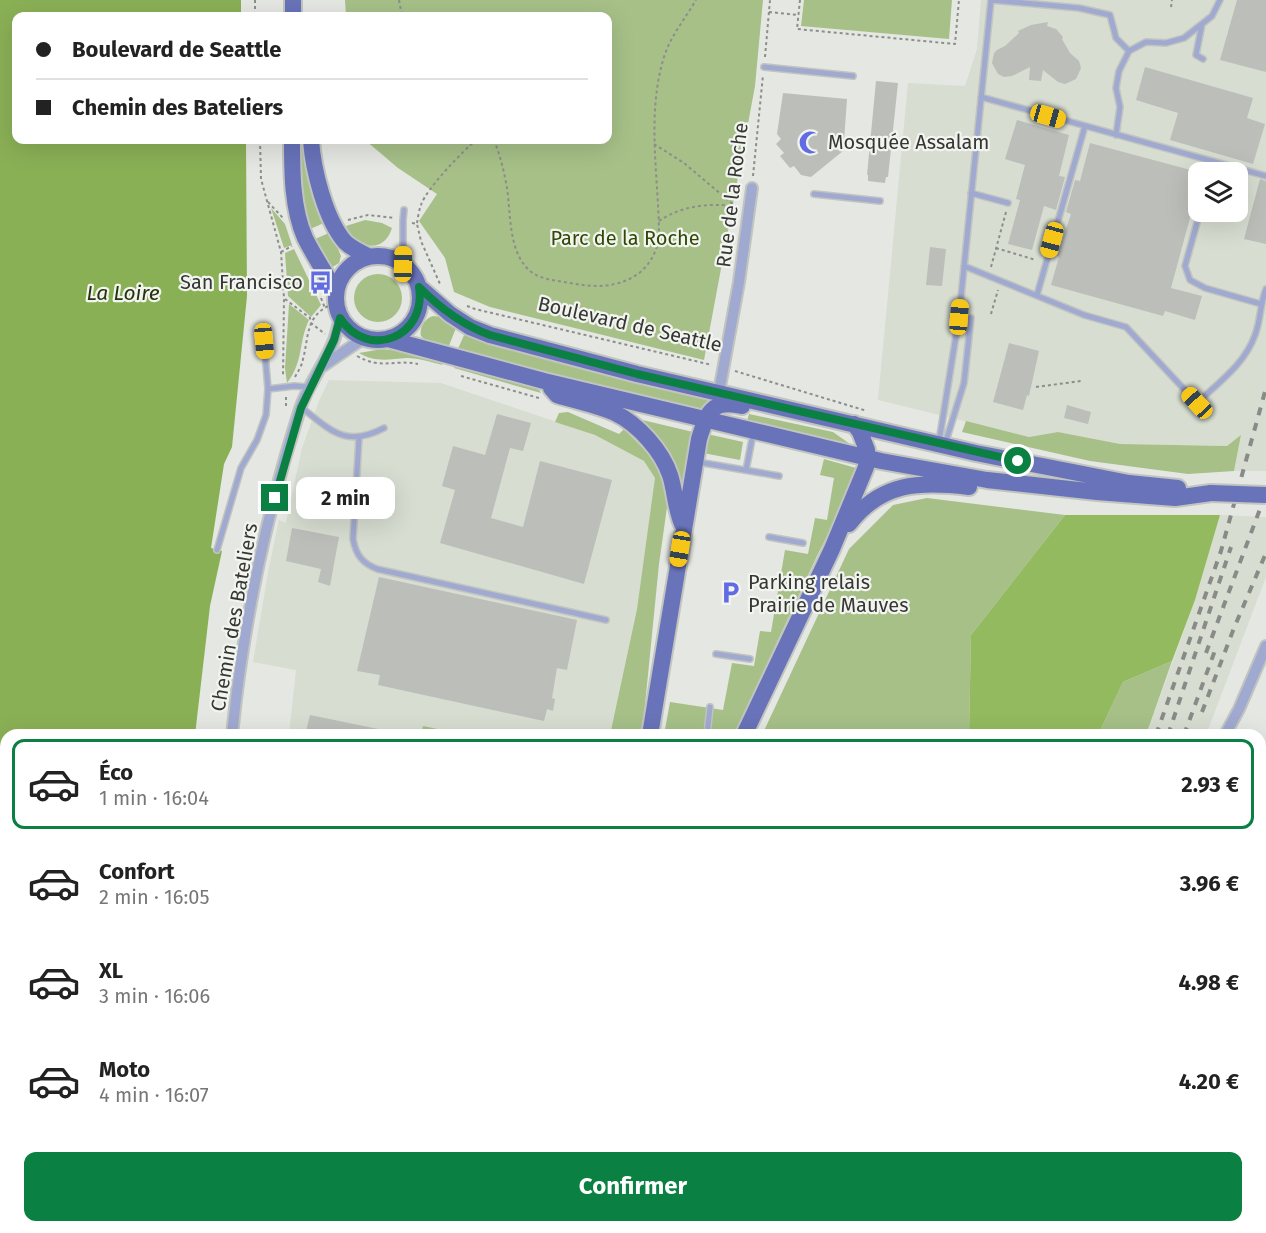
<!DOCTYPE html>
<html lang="fr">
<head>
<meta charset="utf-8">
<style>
  body { margin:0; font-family:"Fira Sans",sans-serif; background:#f2f2f2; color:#222; height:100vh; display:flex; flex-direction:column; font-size:22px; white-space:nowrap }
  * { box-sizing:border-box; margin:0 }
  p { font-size:20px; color:#767676 }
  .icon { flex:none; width:33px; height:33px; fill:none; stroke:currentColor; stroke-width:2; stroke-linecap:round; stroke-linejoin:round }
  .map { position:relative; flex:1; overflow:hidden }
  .details { position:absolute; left:0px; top:729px; width:1266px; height:504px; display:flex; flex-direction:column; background:#fff; border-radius:18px 18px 0 0; box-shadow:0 6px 24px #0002 }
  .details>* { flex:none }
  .banner { position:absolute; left:12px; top:12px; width:600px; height:132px; border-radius:12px; box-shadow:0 6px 24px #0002; display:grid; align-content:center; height:132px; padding:0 24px; background:#fff }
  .controls { position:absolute; left:1188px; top:162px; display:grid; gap:12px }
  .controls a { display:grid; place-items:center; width:60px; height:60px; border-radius:12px; background:#fff; box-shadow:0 6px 24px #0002; font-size:30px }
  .end { position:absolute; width:27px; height:27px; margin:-14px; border:8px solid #0b8043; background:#fff; box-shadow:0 0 0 3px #fff }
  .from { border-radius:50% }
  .bubble { position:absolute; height:42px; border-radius:12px; background:#fff; box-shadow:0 6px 24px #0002; font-size:20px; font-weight:700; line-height:42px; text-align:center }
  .car { position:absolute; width:18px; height:36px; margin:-18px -9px; border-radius:8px; box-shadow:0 0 4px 2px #0007; background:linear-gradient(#f5c518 24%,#345 0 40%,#f5c518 0 76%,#345 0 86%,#f5c518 0) }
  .banner b { display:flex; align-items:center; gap:21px; height:57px; font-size:22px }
  .banner b+b { border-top:2px solid #e0e0e0 }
  .banner i { width:15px; height:15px; background:#222 }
  ul { padding:10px 0 0; list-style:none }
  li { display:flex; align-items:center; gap:18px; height:90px; margin:0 12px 9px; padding:0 12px; border:3px solid transparent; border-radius:12px }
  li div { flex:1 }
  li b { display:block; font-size:22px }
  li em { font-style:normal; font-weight:700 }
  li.on { border-color:#0b8043 }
  li>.icon { width:54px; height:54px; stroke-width:1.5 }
  .button { display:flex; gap:12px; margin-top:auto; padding:12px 24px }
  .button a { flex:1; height:69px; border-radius:12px; background:#0b8043; color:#fff; font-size:24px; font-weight:700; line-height:69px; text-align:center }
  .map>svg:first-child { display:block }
</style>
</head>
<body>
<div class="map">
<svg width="1266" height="1233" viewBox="0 0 1266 1233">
  <rect width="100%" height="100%" fill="#e5e7e2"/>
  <path fill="#d7ddd1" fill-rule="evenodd" d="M981,0h285v471h-32l7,-35 -14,10 -107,-2 -62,-12 -29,5 -151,-37 30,-317 57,3 12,-37zM1198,172h40v40h-40z
    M329,380l112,3 154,52 49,26 12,17 -19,131 -27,126h-321l7,-65 -43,-8 16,-95 10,-47 7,3 16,-75 17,-47z
    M1220,515l46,2v60l-60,158h-60l49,-135z
    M653,1227h233l-2,6h-233z
    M939,1227h138l-1,6h-140z"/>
  <path fill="#a6c088" d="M345,0h418l-8,86 -51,274 -214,-53 -36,-15 -9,-34 -26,-37 18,-27 -39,-26 -33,-28h243v-124h-262z
    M804,0h148l-3,39 -148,-13z
    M297,140h10l19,82 -18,8 -4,-12z
    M271,208l14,16 7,21 -8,3z
    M365,220l17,3 10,5c-8,27 -37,21 -46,-2z
    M331,232l10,24 -2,7 -8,5 -18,-28z
    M294,249l27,56 -10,12 -23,-21 -3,-43z
    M354 298a24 24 0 1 1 48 0a24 24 0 1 1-48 0Z
    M289,304l20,16c-11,23 -5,41 -22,63l-2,-15z
    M433,316l8,1 15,11 -8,20 -20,-6 -7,-6c-2,-8 4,-18 12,-20z
    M465,333l252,64 -16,13 -193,-45 -51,-14z
    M382,349l26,3 35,10 -1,3c-11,-3 -23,-7 -35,-7 -18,1 -31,5 -48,-5z
    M456,364l80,21 5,8 -87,-25z
    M568,412l51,22 5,-5 30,30 10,20 3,28 -8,57 -17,171h-32l27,-126 18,-131 -11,-17 -49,-26 -40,-13 4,-9z
    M749,414l84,18 17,12 -103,-23z
    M634,418l59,14 -8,57h-5z
    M966,421l63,16 29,-5 62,12 107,2 14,-11 -7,36 -46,3 -98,-13 -128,-29z
    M707,434l36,8 -3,18 -37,-7z
    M824,459l32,9 -6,23 -33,65 -83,179h-70l6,-33 53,8 9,-47 22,3 6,-35 11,1 14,-82 23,4 7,-36 12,2 7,-42 -14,-3z
    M927,498l138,17 -94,120 -2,100h-207l87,-186 44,-44z
    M1172,661l-26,74h-48l25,-53z
    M423,726l44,9h-46z
    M219,1227h133l-5,6h-134z
    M506,1227h81l-2,6h-81z
    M627,1227h26l-2,6h-26z"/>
  <path fill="#93ba5f" d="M1065,515h155l-25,85 -23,61 -49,21 -25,53h-129l2,-100z
    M394,1227h20l18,6h-43z
    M886,1227h38l-2,6h-38z"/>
  <path fill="#8ab056" d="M0,0h241v16h-225v124h230l1,156 -15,151 -8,17 -13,84 11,3 -12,55 -15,129h-189v492h131l-1,6h-136z"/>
  <path fill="#bcbeba" d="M1237,0h29v72l-46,-12z
    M1048,22l-1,4 9,3 7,8 -1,2 8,14 9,8 2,7 -5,11 -11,5 -7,-2 -15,-12 -2,11 -12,-1 1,-13 -18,9 -8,1 -6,-3 -6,-11 2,-10 3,-3 8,-4 14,-13 -1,-2 13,-6z
    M1145,67l108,31 -6,20 18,6 -12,40 -83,-24 8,-27 -42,-13z
    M876,81l22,2 -10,94h-2l-1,6 -17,-2v-6h-1z
    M783,93l64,6 -3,42 -6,5 5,5 -32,26 -10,-2 -7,-9 -4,2 -10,-12 4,-3 -8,-9 5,-5 -4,-5z
    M1017,120l52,15 -10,41 6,1 -9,33 -12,-4 -12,44 -24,-6 12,-44 -4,-1 9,-34 -20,-6z
    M1090,143l108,29v16l-27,100 31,8 -7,24 -30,-9 -2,5 -112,-31 8,-28 -2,-1 14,-42 -5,-2 9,-32 5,1z
    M1260,179l6,2v63l-22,-5z
    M930,247l16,2 -4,37 -16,-1z
    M1009,343l30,8 -10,45 -2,-1 -4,15 -30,-8z
    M1067,405l24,7 -3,12 -24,-6z
    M497,414l34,9 -8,28 -13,-3 -19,70 32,9 17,-66 72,19 -28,104 -144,-41 15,-53 -13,-4 11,-40 32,9z
    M292,528l47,9 -9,49 -12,-4 3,-13 -35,-8z
    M379,577l198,43 -10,50 -10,-2 -5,30 3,1 -2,12 -6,-2 -3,12 -166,-36 2,-10 -23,-4z
    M310,715l73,15v5h-78z"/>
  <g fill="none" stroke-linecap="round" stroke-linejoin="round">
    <defs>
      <path id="service" d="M991,0l88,8 31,7 6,23 13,13
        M1202,24l-6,31 7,4
        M764,67l89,9
        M981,97l285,79
        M1116,135l4,-28 -4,-19 3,-17 10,-20 17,-9 20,1 18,-5 28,-22 8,-16
        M1212,172l3,-10
        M971,193l37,10
        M814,194l66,7
        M1200,212l-15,54 5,14 15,8 56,16
        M403,264v-44l1,-10
        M964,266l120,49 42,12 71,76c21,-20 48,-39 58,-68 6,-15 5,-32 11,-46
        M1037,295l48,-169
        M268,389l26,-3 15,1
        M301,407c30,24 45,41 83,21
        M359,438l-6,101c3,16 9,24 24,30l229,51
        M939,442l20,-125 32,-317
        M945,444l19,-61 7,-65 -12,-1
        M698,462l81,14
        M746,470l7,-36
        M769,537l34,6
        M217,550l24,-82 16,-28 9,-25 2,-26 -4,-48
        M716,654l34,5
        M707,735l3,-28
        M692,1227l7,6
        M377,1233l7,-6
        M809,1233l3,-6"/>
      <path id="minor" d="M323,366l41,-28
        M719,392l20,-110 13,-94
        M232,735c11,-111 34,-220 68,-326 8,-25 25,-45 34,-69 3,-8 4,-15 6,-22
        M1225,735l14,-26 27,-63
        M1260,937l6,1
        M1260,1087l6,-5
        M1260,1191l6,3
        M438,1227l20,6
        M188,1233l1,-6"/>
      <path id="primary" d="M293,16v-16
        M292,140c0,32 0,68 13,98 9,18 21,36 31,54
        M311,140c2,29 14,79 34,102 7,7 16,10 24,15
        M336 298a42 42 0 1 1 84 0a42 42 0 1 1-84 0Z
        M419,287l31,27 20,13 20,8 53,14 94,25 339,79 153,30 49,5
        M388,339l156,42 337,80 106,19 110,12 78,6 36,-5
        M551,388l6,7c19,6 40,10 58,18 23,11 47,38 55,62 5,15 5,32 12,49
        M849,524c32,-42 71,-43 120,-37
        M650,735l49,-296c8,-26 12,-40 43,-33
        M744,735l88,-186 34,-82 1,-17 -7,-18 -6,-8
        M597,1233l1,-6
        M611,1233l1,-6"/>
    </defs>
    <use href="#service" stroke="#c2c4bf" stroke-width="8"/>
    <use href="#minor" stroke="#c2c4bf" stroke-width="14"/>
    <use href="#primary" stroke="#c2c4bf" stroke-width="20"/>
    <path stroke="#8d8e8b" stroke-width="2" stroke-dasharray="3 3" stroke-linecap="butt" d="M255,0v16
      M399,0l3,16
      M800,0l-3,29 158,15 4,-44
      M1171,7l1,-7
      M769,12l29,3
      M765,57l5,-57
      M260,140l1,39 20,73 3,46 -1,79
      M494,140c6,15 10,31 13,48 4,26 1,64 23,83 10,8 22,9 34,11 17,3 34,6 51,2 25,-6 39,-21 44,-46 0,-60 -13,-123 5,-181 7,-22 21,-38 32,-57
      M654,144l30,19 51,43
      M753,176l10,-101
      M268,202l15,16
      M348,220l20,-5 27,3
      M659,221c22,-15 48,-18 74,-15
      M412,223l5,1 4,17 19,43
      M417,223c1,-6 2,-13 4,-18 5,-16 42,-54 55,-65
      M996,248l40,12
      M281,252l11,-6
      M991,267l15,-55
      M321,298l4,10
      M285,299l25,19 1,5 14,11
      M467,306l8,3 237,56
      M991,314l7,-24
      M357,356c25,14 36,3 61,8
      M735,371l132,40
      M461,376l78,22
      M295,377c3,-6 7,-11 8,-18 6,-22 2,-42 27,-54
      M1036,387l45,-6
      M286,397v12
      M287,1227l3,6
      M247,1233l5,-6
      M925,1233l3,-6"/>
    <use href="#service" stroke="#a0a9d0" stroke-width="5"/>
    <use href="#minor" stroke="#a0a9d0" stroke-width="10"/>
    <use href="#primary" stroke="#6873b9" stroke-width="16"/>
    <path stroke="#8a8b88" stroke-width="4" stroke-dasharray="8 8" stroke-linecap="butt" d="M1206,653l60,-160
      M1202,712l32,-84 32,-75
      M1156,735l65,-184 45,-163
      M1168,735l63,-188
      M1184,735l33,-90
      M962,1233l2,-6
      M983,1233l2,-6
      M1066,1233v-6"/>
    <defs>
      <path id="primary-bridge" d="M1211,493l55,2"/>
    </defs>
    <use href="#primary-bridge" stroke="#c2c4bf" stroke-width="20" stroke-linecap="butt"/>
    <use href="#primary-bridge" stroke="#6873b9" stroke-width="16"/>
  </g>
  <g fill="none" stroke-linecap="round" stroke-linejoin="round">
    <path stroke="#0b8043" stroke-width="8" d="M275,498l26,-90 33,-68 6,-22c28,43 87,19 79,-31 21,21 43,38 71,48l147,39 381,87"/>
  </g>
  <defs>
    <symbol id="mosque-bare" viewBox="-9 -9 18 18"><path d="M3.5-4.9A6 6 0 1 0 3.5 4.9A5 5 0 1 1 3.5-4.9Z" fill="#616ce4" stroke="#f2f4ef" stroke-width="2.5" paint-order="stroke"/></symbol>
    <symbol id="bus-bare" viewBox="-9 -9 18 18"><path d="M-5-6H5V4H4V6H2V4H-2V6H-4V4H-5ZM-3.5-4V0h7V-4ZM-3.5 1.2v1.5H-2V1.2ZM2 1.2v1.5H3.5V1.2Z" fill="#616ce4" stroke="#f2f4ef" stroke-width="2.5" paint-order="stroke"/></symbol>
    <symbol id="parking-bare" viewBox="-9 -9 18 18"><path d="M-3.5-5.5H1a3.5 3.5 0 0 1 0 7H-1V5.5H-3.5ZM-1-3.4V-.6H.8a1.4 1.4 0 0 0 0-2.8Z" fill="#616ce4" stroke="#f2f4ef" stroke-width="2.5" paint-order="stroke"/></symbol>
  </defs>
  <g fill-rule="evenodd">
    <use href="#mosque-bare" x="794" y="126" width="33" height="33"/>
    <use href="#bus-bare" x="304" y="266" width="33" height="33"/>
    <use href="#parking-bare" x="714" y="576" width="33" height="33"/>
  </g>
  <g text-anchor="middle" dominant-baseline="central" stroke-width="4.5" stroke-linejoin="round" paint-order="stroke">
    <g font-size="20" fill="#363735" stroke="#f2f4ef" text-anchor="start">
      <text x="828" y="142">Mosquée Assalam</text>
      <text x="303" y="282" text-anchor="end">San Francisco</text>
      <text x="748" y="582">Parking relais<tspan x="748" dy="23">Prairie de Mauves</tspan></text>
    </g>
    <g font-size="20" fill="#363735" stroke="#f2f4ef">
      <text transform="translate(732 195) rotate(-83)">Rue de la Roche</text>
      <text transform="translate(630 324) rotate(13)">Boulevard de Seattle</text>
      <text transform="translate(234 617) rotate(-80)">Chemin des Bateliers</text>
    </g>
    <g font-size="20" fill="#304803" stroke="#f2f4ef">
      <text x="625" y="238">Parc de la Roche</text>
    </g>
    <g font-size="21" font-style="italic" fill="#25340e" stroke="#f2f4ef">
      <text x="123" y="293">La Loire</text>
    </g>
  </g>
</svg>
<div class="controls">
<a><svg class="icon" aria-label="layers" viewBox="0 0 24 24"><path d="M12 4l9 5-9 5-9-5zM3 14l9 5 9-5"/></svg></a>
</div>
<i class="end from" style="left:1018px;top:461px"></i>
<i class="end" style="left:275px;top:498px"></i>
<div class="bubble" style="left:296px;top:477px;width:99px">2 min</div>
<i class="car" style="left:1048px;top:116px;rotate:106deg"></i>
<i class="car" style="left:1052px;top:240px;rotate:195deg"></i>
<i class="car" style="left:403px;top:264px;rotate:1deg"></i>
<i class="car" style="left:959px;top:317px;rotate:5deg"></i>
<i class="car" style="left:264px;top:341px;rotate:175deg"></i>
<i class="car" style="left:1197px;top:403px;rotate:317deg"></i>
<i class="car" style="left:680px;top:549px;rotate:189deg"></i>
<div class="banner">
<b><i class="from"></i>Boulevard de Seattle</b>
<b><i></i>Chemin des Bateliers</b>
</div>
<section class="details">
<ul>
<li class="on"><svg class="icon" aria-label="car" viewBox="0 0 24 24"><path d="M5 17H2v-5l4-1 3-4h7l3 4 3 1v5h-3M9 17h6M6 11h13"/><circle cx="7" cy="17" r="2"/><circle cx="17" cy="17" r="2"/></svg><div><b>Éco</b><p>1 min · 16:04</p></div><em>2.93 €</em></li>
<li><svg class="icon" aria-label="car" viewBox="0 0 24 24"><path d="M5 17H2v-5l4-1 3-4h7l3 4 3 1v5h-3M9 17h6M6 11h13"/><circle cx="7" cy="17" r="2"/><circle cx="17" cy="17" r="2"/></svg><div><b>Confort</b><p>2 min · 16:05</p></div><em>3.96 €</em></li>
<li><svg class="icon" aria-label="car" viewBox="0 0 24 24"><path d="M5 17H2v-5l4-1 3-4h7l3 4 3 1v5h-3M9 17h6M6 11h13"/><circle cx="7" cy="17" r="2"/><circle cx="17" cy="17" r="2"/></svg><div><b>XL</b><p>3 min · 16:06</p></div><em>4.98 €</em></li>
<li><svg class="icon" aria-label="car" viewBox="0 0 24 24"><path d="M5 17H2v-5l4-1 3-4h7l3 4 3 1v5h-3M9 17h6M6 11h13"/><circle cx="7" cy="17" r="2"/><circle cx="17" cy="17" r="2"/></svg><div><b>Moto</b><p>4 min · 16:07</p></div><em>4.20 €</em></li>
</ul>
<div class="button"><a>Confirmer</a></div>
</section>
</div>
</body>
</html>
